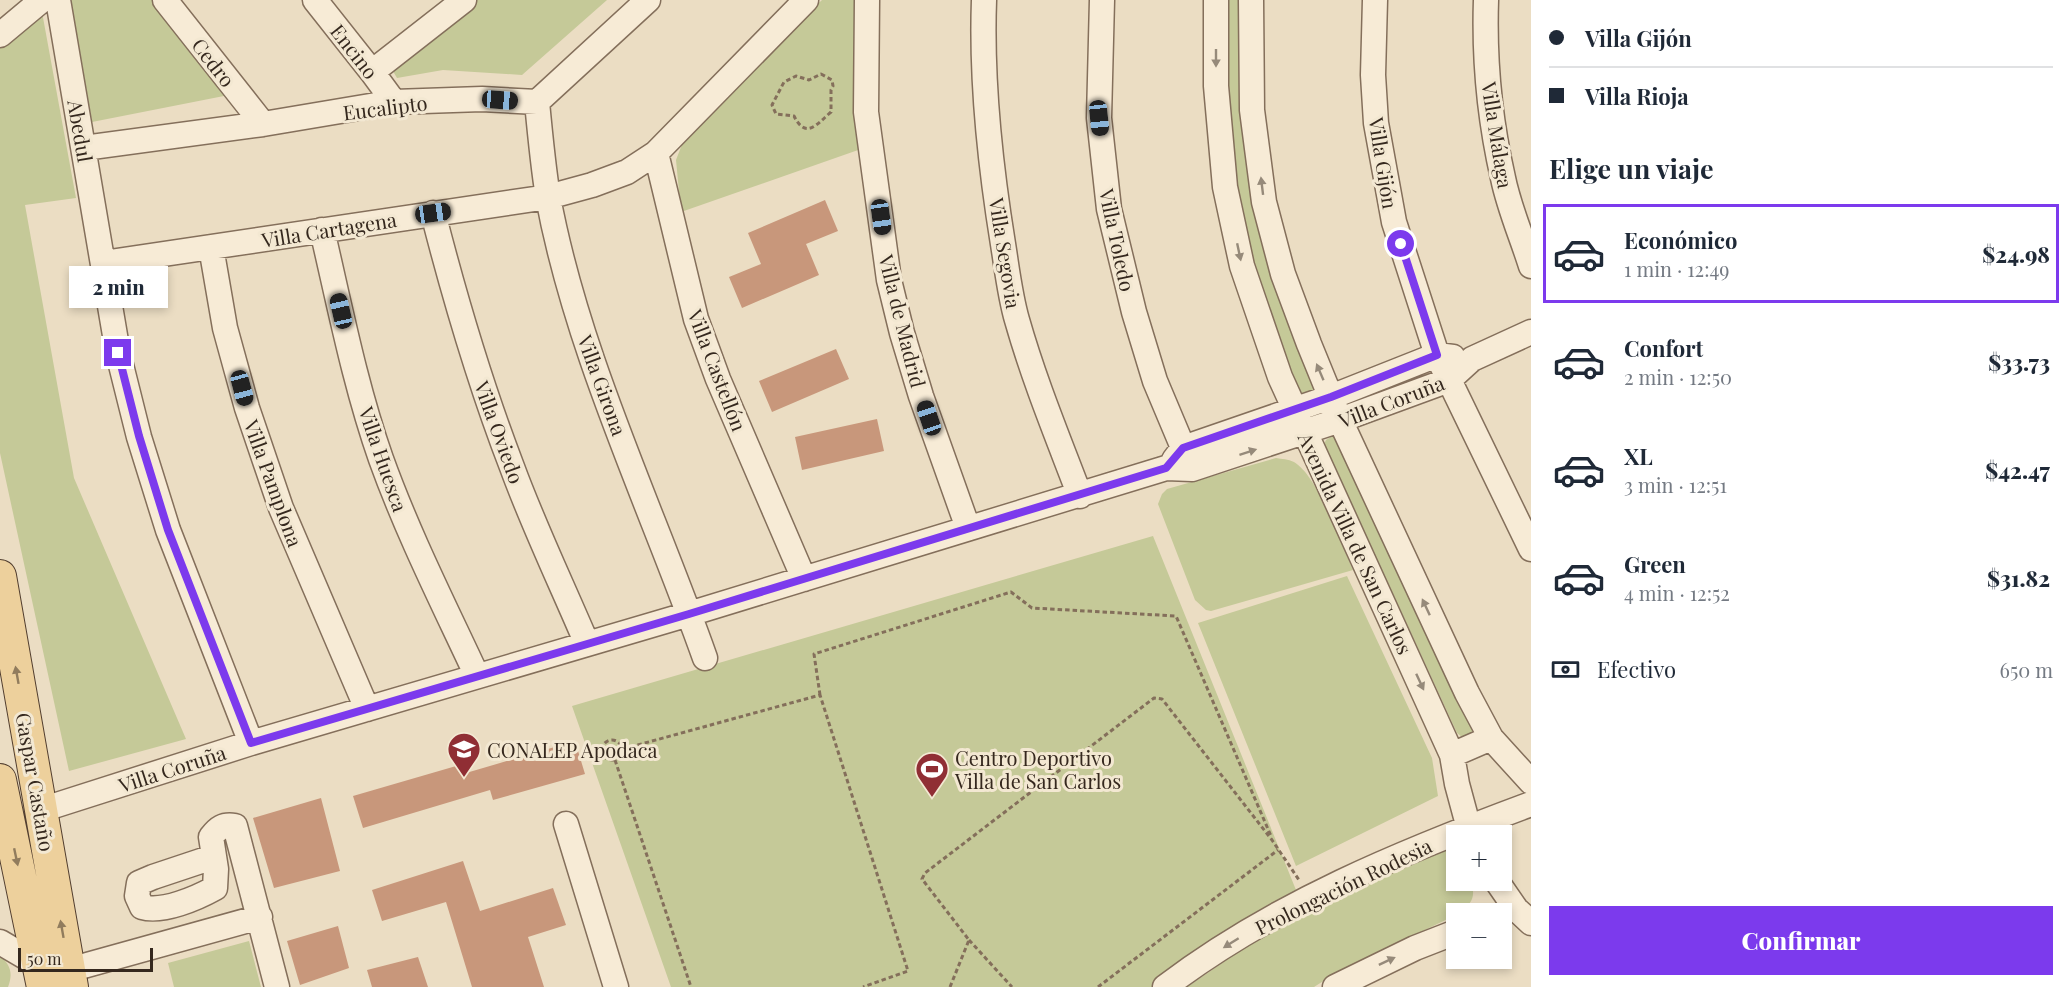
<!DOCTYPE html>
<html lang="es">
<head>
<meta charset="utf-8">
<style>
  body { margin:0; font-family:"Playfair Display",serif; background:#f2f2f3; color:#1f2937; height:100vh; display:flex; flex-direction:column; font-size:22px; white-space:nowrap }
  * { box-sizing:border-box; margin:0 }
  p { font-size:20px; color:#747a83 }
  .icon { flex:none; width:33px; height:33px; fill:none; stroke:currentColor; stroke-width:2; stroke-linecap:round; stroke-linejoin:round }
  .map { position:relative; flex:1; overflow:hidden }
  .details { display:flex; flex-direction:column; background:#fff; width:540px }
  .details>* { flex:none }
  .top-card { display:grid; align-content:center; height:132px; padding:0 18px; background:#fff }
  .tools { position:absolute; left:1446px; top:825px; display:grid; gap:12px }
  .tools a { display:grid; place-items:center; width:66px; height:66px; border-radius:0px; background:#fff; box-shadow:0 3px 9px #0003; font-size:30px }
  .scale { position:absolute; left:18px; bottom:15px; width:135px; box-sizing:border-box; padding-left:6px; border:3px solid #35281e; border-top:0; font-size:16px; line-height:21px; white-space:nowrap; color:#35281e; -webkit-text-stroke:4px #f3e8d2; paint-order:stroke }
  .end { position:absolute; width:27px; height:27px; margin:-14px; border:8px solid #7c3aed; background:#fff; box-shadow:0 0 0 3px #fff }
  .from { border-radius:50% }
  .bubble { position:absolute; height:42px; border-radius:0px; background:#fff; box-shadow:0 3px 9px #0003; font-size:20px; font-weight:800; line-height:42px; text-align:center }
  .car { position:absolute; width:18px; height:36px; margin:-18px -9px; border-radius:8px; box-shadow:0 0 4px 2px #0007; background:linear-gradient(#222 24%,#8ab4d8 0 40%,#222 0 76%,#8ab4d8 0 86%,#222 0) }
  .top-card b { display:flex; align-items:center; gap:21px; height:57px; font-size:22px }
  .top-card b+b { border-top:2px solid #e0e1e3 }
  .top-card i { width:15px; height:15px; background:#1f2937 }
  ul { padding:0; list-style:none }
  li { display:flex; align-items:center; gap:18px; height:99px; margin:0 12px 9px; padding:0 6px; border:3px solid transparent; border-radius:0px }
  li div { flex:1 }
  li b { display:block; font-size:22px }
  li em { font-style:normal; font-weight:800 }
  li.selected { border-color:#7c3aed }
  li>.icon { width:54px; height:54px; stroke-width:1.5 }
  h2 { padding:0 18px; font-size:27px; line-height:72px }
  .pay { display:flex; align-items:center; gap:15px; height:66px; padding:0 18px; font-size:22px }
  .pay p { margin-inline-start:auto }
  .button { display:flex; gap:12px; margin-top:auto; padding:12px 18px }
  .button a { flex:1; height:69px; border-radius:0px; background:#7c3aed; color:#fff; font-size:24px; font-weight:800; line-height:69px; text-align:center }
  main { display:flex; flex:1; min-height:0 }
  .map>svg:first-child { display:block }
</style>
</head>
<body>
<main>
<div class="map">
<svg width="1531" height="987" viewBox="0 0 1531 987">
  <rect width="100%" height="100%" fill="#ebddc3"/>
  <path fill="#c5c998" d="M71,0h85l73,95 -137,27z
    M474,0h133l-85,75 -79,-5 -46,8 -7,-12z
    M822,0h36l3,149 -180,63 -5,-52 10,-26 25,-28z
    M1225,0h19l-2,72 73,317 -12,5 -5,-2 -39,-101 -22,-80 -13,-94z
    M42,12l34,186 -51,7 49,273 112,261 -117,32 -69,-318v-410z
    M1332,436h3l138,292v6l-11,3 -5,-4 -133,-289 2,-4z
    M1276,458c6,1 12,1 18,4 24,14 47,81 59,108l-142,41 -5,-1 -11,-10 -37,-96 4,-10 5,-5z
    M1153,536l143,354 -54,31 -87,66h-484l-99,-281z
    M1347,576l85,182 6,38 -142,70 -98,-243z
    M1440,848l16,8v24l15,1c5,17 1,21 -11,32l-124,60 -22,14h-127l101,-69z
    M249,941l12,46h-87l-6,-24z
    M0,956c11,9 13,18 8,31h-8z"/>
  <path fill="#c8977b" d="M825,200l13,31 -32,13 13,31 -77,33 -13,-31 32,-13 -13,-31z
    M836,349l13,30 -77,33 -13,-31z
    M877,419l7,32 -82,19 -7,-33z
    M575,741l10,33 -92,26 -3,-10 -127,38 -10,-32 110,-32 3,9z
    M321,798l19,73 -66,17 -21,-70z
    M463,861l17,50 73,-23 13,37 -38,12 16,50h-72l-26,-85 -64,19 -10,-31z
    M338,926l11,42 -49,17 -13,-44z
    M418,957l10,30h-56l-5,-17z"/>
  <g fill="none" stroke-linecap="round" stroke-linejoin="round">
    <defs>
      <path id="minor" d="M58,0l60,353 21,84 29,93 83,213
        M165,0l98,124
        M315,0l57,72 22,30
        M867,0l-1,112 23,168 13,53 19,63 47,132
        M984,0c-3,81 6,164 19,244 4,25 7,52 14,76 17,60 41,118 63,176
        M1102,0l-3,118 10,91 25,103 21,69 37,88
        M1216,0v86l9,101 17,79 38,111 172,378 5,29 14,52
        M1251,0l1,110 12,92 19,72 26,70 31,76 127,273 24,45 40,44
        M1375,0l-2,75 3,48 18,99 43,133 94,194
        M1486,0c-2,59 4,121 17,178 6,30 19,59 28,88
        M0,35l42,-35
        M372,72l92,-72
        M537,102c3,32 6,64 11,95 29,157 104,311 157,461
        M84,148l179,-24 131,-22 88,-3 55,3 111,-102
        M656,153l40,166 22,60 86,200
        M433,213c22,86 47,171 79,254 22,60 50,118 75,177
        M322,230c18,77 33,155 59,229 27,75 63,146 96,217
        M211,247l14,81 22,80 34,100 86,201
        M103,263l445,-66 44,-12 35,-13 29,-19 150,-153
        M1174,460l9,-12 148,-51 106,-42 16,2
        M1452,755l39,-17
        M41,810l210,-67 438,-129 477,-146 26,1 148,-49 109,-40 23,-21 59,-27
        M566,824l50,163
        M213,857l-60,20 -14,6 -2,13 5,11c21,6 55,-9 73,-19l1,-19 -5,-32c7,-9 12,-13 24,-11l42,161
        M1496,880l20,29 15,14
        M0,942l39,23
        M69,970l191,-53
        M1165,987c109,-83 239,-136 366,-183
        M1335,987l80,-39 41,-16"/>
      <path id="major" d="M0,576l72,411
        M0,780l43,207"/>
    </defs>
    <use href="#minor" stroke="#846f5b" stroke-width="27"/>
    <use href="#major" stroke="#523e2f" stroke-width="34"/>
    <path stroke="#846f5b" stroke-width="3" stroke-dasharray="4.5 3" stroke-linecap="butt" d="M821,74l11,6 1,6 -2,4v22c-14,12 -25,28 -37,4l-18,-2 -4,-9 12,-23 12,-6 13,4z
      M820,695l-6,-41 197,-62 21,16 144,8 95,220
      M602 750a10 10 0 1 1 20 0a10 10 0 1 1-20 0Z
      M623,749l197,-54 88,276 -45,16
      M615,760l76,227
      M969,940l43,47
      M950,987l19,-47 -47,-61 3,-6 229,-175 8,1 110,141 27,40
      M1098,987l180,-137"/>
    <use href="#minor" stroke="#f7ebd6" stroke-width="24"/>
    <use href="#major" stroke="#edd09c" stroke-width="32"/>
  </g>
  <defs><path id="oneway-solid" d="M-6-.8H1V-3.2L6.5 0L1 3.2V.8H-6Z" transform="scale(1.5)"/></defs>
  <g fill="#968a7a">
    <use href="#oneway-solid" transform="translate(1216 58) rotate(90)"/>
    <use href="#oneway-solid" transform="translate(1262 186) rotate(-97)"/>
    <use href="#oneway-solid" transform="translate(1239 252) rotate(78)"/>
    <use href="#oneway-solid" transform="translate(1320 372) rotate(-113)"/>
    <use href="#oneway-solid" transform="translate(1248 452) rotate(-18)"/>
    <use href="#oneway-solid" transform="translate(1426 607) rotate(-115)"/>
    <use href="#oneway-solid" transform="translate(1420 682) rotate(65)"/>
    <use href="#oneway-solid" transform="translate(1231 943) rotate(148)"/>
    <use href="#oneway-solid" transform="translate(1387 961) rotate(-25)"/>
  </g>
  <g fill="#917c5d">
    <use href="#oneway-solid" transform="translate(17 675) rotate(-100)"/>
    <use href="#oneway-solid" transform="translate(16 857) rotate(78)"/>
    <use href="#oneway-solid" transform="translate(62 929) rotate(-100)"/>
  </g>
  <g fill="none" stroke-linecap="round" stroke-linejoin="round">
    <path stroke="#7c3aed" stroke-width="8" d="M118,353l21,83 29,94 83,213 438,-129 477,-146 17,-20 148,-51 106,-42 -36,-111"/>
  </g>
  <defs>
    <symbol id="school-pin" viewBox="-11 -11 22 30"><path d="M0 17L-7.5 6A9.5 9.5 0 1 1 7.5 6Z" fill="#902e34" stroke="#f3e8d2"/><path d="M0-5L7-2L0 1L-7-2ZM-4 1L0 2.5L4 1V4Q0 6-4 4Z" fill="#fff"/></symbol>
    <symbol id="stadium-pin" viewBox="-11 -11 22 30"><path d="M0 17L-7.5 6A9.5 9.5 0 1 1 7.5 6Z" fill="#902e34" stroke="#f3e8d2"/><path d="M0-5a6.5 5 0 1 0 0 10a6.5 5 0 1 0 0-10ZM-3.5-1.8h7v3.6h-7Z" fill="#fff"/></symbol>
  </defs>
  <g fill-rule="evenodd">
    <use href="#school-pin" x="445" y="730" width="38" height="52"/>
    <use href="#stadium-pin" x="913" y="750" width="38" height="52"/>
  </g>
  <g text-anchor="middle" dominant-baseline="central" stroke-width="6" stroke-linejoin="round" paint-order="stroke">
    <g font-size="20" fill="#35281e" stroke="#f3e8d2">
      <text transform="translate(355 51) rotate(52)">Encino</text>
      <text transform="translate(214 62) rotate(52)">Cedro</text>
      <text transform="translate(385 107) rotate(-7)">Eucalipto</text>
      <text transform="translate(81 131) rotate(80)">Abedul</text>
      <text transform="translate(1498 135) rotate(81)">Villa Málaga</text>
      <text transform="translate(1384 163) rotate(81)">Villa Gijón</text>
      <text transform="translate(329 229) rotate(-9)">Villa Cartagena</text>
      <text transform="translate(1118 240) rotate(78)">Villa Toledo</text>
      <text transform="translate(1006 253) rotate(81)">Villa Segovia</text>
      <text transform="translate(903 321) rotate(76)">Villa de Madrid</text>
      <text transform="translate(718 370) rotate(69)">Villa Castellón</text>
      <text transform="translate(603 385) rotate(70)">Villa Girona</text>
      <text transform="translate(1391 401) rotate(-21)">Villa Coruña</text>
      <text transform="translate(500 432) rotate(70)">Villa Oviedo</text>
      <text transform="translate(384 459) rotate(71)">Villa Huesca</text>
      <text transform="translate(274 483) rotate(70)">Villa Pamplona</text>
      <text transform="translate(1356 543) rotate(65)">Avenida Villa de San Carlos</text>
      <text transform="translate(172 768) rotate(-18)">Villa Coruña</text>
      <text transform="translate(36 782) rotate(80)">Gaspar Castaño</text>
      <text transform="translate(1343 886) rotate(-26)">Prolongación Rodesia</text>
    </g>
    <g font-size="20" fill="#35281e" stroke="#f3e8d2" text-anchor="start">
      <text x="487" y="749">CONALEP Apodaca</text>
      <text x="955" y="757">Centro Deportivo<tspan x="955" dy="23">Villa de San Carlos</tspan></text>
    </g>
  </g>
</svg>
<div class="tools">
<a>+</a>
<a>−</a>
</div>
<div class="scale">50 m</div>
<i class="end from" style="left:1401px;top:244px"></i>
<i class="end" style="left:118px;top:353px"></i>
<div class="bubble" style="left:69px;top:266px;width:99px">2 min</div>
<i class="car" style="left:500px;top:100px;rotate:94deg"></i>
<i class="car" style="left:1099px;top:118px;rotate:174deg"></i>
<i class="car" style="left:433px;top:213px;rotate:82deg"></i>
<i class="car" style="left:881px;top:217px;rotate:172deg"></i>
<i class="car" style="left:341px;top:311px;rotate:347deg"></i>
<i class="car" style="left:242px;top:388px;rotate:165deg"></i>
<i class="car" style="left:929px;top:418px;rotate:341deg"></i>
</div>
<section class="details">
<div class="top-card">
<b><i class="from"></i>Villa Gijón</b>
<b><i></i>Villa Rioja</b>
</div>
<h2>Elige un viaje</h2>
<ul>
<li class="selected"><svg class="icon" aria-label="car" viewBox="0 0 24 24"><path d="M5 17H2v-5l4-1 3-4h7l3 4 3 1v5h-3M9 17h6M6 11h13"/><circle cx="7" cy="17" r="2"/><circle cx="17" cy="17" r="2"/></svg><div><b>Económico</b><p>1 min · 12:49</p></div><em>$24.98</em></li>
<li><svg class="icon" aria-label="car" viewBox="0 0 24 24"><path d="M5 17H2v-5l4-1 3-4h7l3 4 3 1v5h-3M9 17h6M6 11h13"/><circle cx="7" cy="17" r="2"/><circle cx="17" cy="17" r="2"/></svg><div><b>Confort</b><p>2 min · 12:50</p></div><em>$33.73</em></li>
<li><svg class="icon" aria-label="car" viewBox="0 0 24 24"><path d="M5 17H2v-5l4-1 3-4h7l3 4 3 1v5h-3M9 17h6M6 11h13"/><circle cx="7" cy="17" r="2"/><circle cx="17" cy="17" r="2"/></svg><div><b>XL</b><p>3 min · 12:51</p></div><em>$42.47</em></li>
<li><svg class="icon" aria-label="car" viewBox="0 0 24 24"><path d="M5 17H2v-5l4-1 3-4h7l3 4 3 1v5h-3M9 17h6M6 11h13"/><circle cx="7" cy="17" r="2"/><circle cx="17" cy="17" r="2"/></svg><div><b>Green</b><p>4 min · 12:52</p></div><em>$31.82</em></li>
</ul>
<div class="pay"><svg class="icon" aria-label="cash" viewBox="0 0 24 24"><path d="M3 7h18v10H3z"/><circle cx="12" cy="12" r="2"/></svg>Efectivo<p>650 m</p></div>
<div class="button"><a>Confirmar</a></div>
</section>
</main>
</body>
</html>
